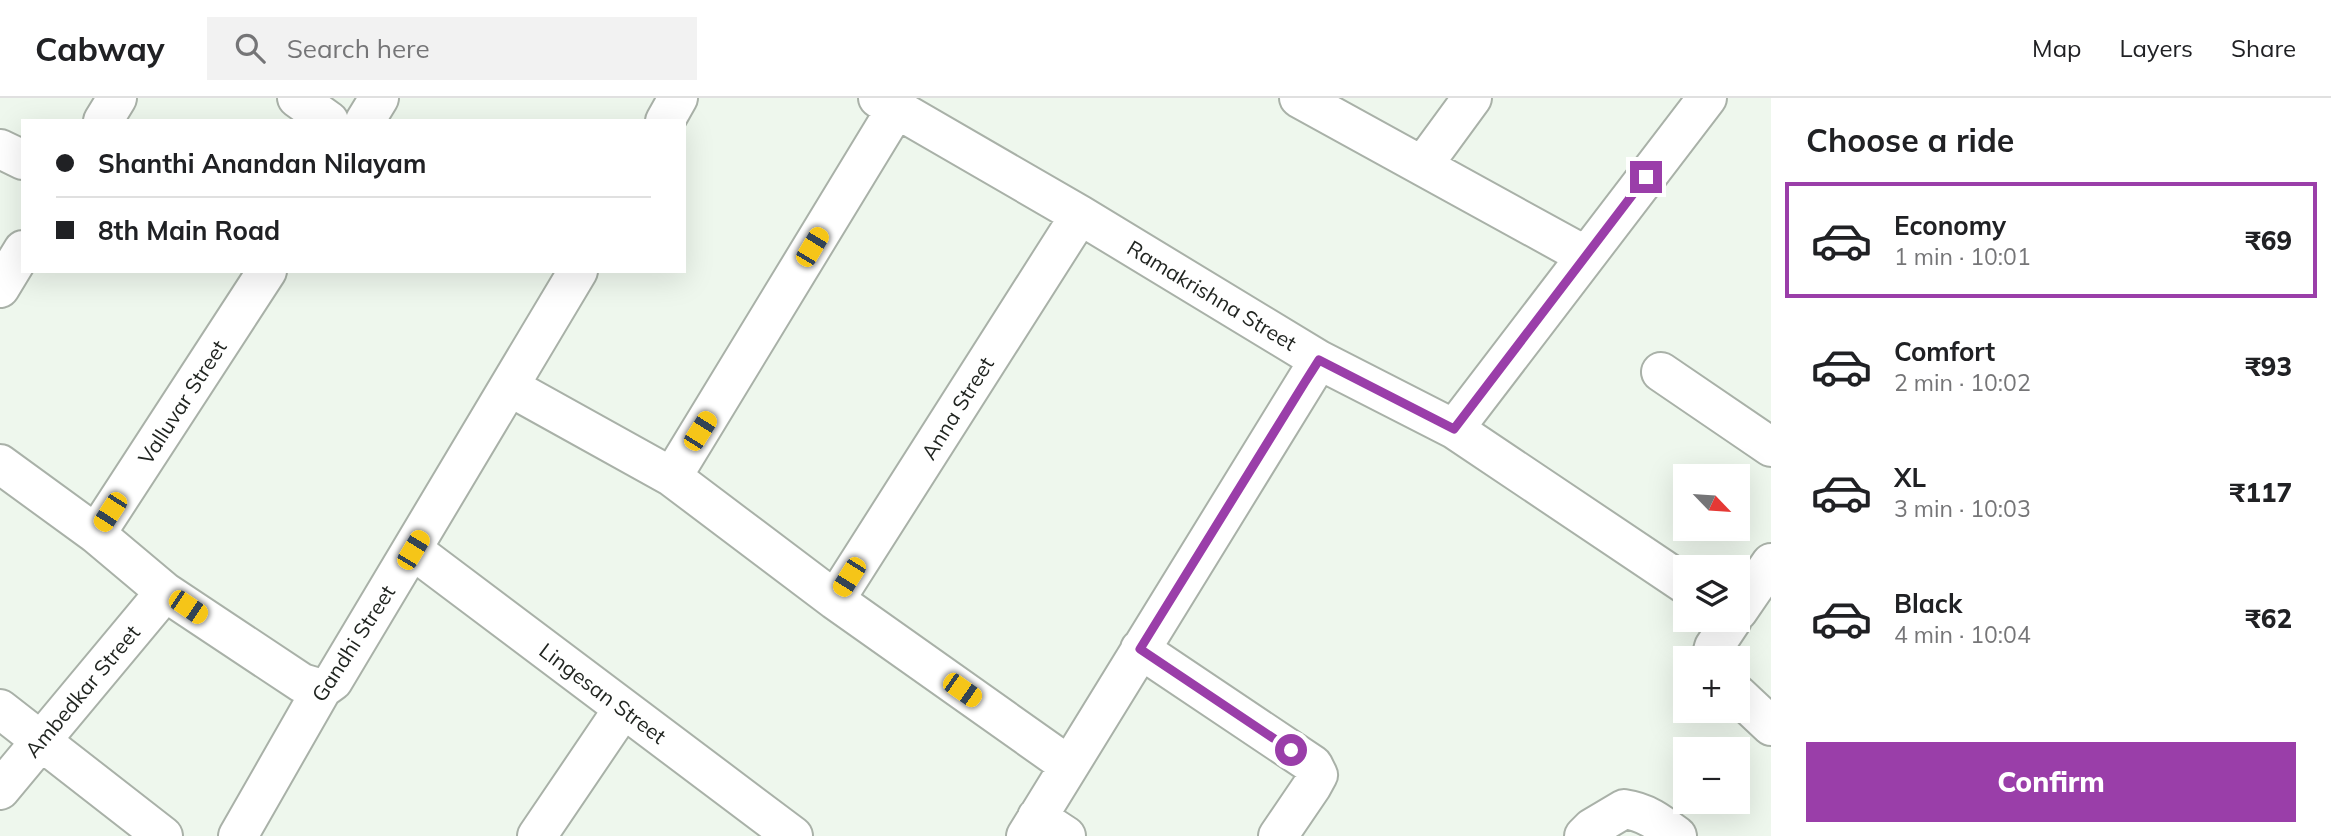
<!DOCTYPE html>
<html lang="en">
<head>
<meta charset="utf-8">
<style>
  body { margin:0; font-family:Mulish,sans-serif; background:#f2f2f2; color:#202124; height:100vh; display:flex; flex-direction:column; font-size:26px; white-space:nowrap }
  * { box-sizing:border-box; margin:0 }
  p { font-size:23px; color:#757577 }
  .icon { flex:none; width:38px; height:38px; fill:none; stroke:currentColor; stroke-width:2; stroke-linecap:round; stroke-linejoin:round }
  .map { position:relative; flex:1; overflow:hidden }
  .panel { display:flex; flex-direction:column; background:#fff; width:560px }
  .panel>* { flex:none }
  .hud { position:absolute; left:21px; top:21px; width:665px; height:154px; border-radius:0px; box-shadow:0 7px 28px #0002; display:grid; align-content:center; height:154px; padding:0 35px; background:#fff }
  .needle { width:46px; rotate:115deg }
  .fabs { position:absolute; left:1673px; top:366px; display:grid; gap:14px }
  .fabs a { display:grid; place-items:center; width:77px; height:77px; border-radius:0px; background:#fff; box-shadow:0 7px 28px #0002; font-size:35px }
  .end { position:absolute; width:32px; height:32px; margin:-16px; border:9px solid #9a3ea9; background:#fff; box-shadow:0 0 0 4px #fff }
  .from { border-radius:50% }
  .car { position:absolute; width:21px; height:42px; margin:-21px -10px; border-radius:9px; box-shadow:0 0 5px 2px #0007; background:linear-gradient(#f5c518 24%,#345 0 40%,#f5c518 0 76%,#345 0 86%,#f5c518 0) }
  .hud b { display:flex; align-items:center; gap:24px; height:66px; font-size:26px }
  .hud b+b { border-top:2px solid #e0e0e0 }
  .hud i { width:18px; height:18px; background:#202124 }
  ul { padding:0; list-style:none }
  li { display:flex; align-items:center; gap:21px; height:116px; margin:0 14px 10px; padding:0 21px; border:4px solid transparent; border-radius:0px }
  li div { flex:1 }
  li b { display:block; font-size:26px }
  li em { font-style:normal; font-weight:800 }
  li.on { border-color:#9a3ea9 }
  li>.icon { width:63px; height:63px; stroke-width:1.5 }
  h2 { padding:0 35px; font-size:32px; line-height:84px }
  .primary-button { display:flex; gap:14px; margin-top:auto; padding:14px 35px }
  .primary-button a { flex:1; height:80px; border-radius:0px; background:#9a3ea9; color:#fff; font-size:28px; font-weight:800; line-height:80px; text-align:center }
  header { display:flex; align-items:center; gap:42px; box-sizing:border-box; height:98px; padding:0 35px; background:#fff; border-bottom:2px solid #e0e0e0 }
  header strong { font-size:33px }
  nav { display:flex; gap:38px; margin-inline-start:auto; font-size:24px }
  .search { width:490px; height:63px; background:#f2f2f2; display:flex; align-items:center; gap:18px; box-sizing:border-box; padding:0 24px; border-radius:0px; color:#757577; font-size:26px }
  main { display:flex; flex:1; min-height:0 }
  .map>svg:first-child { display:block }
</style>
</head>
<body>
<header>
<strong>Cabway</strong>
<div class="search"><svg class="icon" aria-label="search" viewBox="0 0 24 24"><circle cx="10" cy="10" r="6"/><path d="M15 15l6 6"/></svg>Search here</div>
<nav><a>Map</a><a>Layers</a><a>Share</a></nav>
</header>
<main>
<div class="map">
<svg width="1771" height="738" viewBox="0 0 1771 738">
  <rect width="100%" height="100%" fill="#eef7ed"/>
  <g fill="none" stroke-linecap="round" stroke-linejoin="round">
    <defs>
      <path id="minor" d="M297,0l32,23
        M878,0l202,117 239,145 135,69 231,155
        M1299,0l287,158
        M103,23l14,-23
        M365,23l14,-23
        M665,23l13,-23
        M0,51l23,11
        M1423,67l49,-67
        M0,190l23,-38
        M1661,274l110,75
        M510,289l162,90 163,123 233,165
        M1454,331l253,-331
        M0,366l96,70 69,58 137,91 20,6
        M672,379l224,-368
        M96,436l171,-263
        M413,452l380,286
        M835,502l245,-385
        M1738,513l33,-48
        M1140,551l173,116 5,10 -6,11 -34,50
        M1711,560l3,-11 18,-27
        M1738,597l33,31
        M0,611l163,127
        M0,692l165,-198
        M1037,719l29,19
        M238,738l84,-147 11,-8 245,-410
        M537,738l86,-127
        M1026,738l293,-476
        M1584,738l8,-8 32,-19c22,3 36,14 53,27"/>
    </defs>
    <use href="#minor" stroke="#a9b1a8" stroke-width="42"/>
    <use href="#minor" stroke="#fff" stroke-width="38"/>
  </g>
  <g fill="none" stroke-linecap="round" stroke-linejoin="round">
    <path stroke="#9a3ea9" stroke-width="9" d="M1291,652l-151,-101 165,-267 14,-22 135,69 192,-252"/>
  </g>
  <g text-anchor="middle" dominant-baseline="central" stroke-width="6" stroke-linejoin="round" paint-order="stroke">
    <g font-size="21" fill="#212521" stroke="#fff">
      <text transform="translate(1212 197) rotate(31)">Ramakrishna Street</text>
      <text transform="translate(182 304) rotate(-57)">Valluvar Street</text>
      <text transform="translate(957 310) rotate(-58)">Anna Street</text>
      <text transform="translate(353 545) rotate(-57)">Gandhi Street</text>
      <text transform="translate(82 593) rotate(-50)">Ambedkar Street</text>
      <text transform="translate(603 595) rotate(37)">Lingesan Street</text>
    </g>
  </g>
</svg>
<div class="fabs">
<a><svg class="needle" viewBox="-14 -14 28 28"><path d="M0-13l5 13h-10z" fill="#e53935"/><path d="M0 13l5-13h-10z" fill="#757577"/></svg></a>
<a><svg class="icon" aria-label="layers" viewBox="0 0 24 24"><path d="M12 4l9 5-9 5-9-5zM3 14l9 5 9-5"/></svg></a>
<a>+</a>
<a>−</a>
</div>
<i class="end from" style="left:1291px;top:652px"></i>
<i class="end" style="left:1646px;top:79px"></i>
<i class="car" style="left:812px;top:149px;rotate:31deg"></i>
<i class="car" style="left:700px;top:333px;rotate:32deg"></i>
<i class="car" style="left:110px;top:414px;rotate:213deg"></i>
<i class="car" style="left:413px;top:452px;rotate:31deg"></i>
<i class="car" style="left:849px;top:479px;rotate:212deg"></i>
<i class="car" style="left:188px;top:509px;rotate:124deg"></i>
<i class="car" style="left:962px;top:592px;rotate:125deg"></i>
<div class="hud">
<b><i class="from"></i>Shanthi Anandan Nilayam</b>
<b><i></i>8th Main Road</b>
</div>
</div>
<section class="panel">
<h2>Choose a ride</h2>
<ul>
<li class="on"><svg class="icon" aria-label="car" viewBox="0 0 24 24"><path d="M5 17H2v-5l4-1 3-4h7l3 4 3 1v5h-3M9 17h6M6 11h13"/><circle cx="7" cy="17" r="2"/><circle cx="17" cy="17" r="2"/></svg><div><b>Economy</b><p>1 min · 10:01</p></div><em>₹69</em></li>
<li><svg class="icon" aria-label="car" viewBox="0 0 24 24"><path d="M5 17H2v-5l4-1 3-4h7l3 4 3 1v5h-3M9 17h6M6 11h13"/><circle cx="7" cy="17" r="2"/><circle cx="17" cy="17" r="2"/></svg><div><b>Comfort</b><p>2 min · 10:02</p></div><em>₹93</em></li>
<li><svg class="icon" aria-label="car" viewBox="0 0 24 24"><path d="M5 17H2v-5l4-1 3-4h7l3 4 3 1v5h-3M9 17h6M6 11h13"/><circle cx="7" cy="17" r="2"/><circle cx="17" cy="17" r="2"/></svg><div><b>XL</b><p>3 min · 10:03</p></div><em>₹117</em></li>
<li><svg class="icon" aria-label="car" viewBox="0 0 24 24"><path d="M5 17H2v-5l4-1 3-4h7l3 4 3 1v5h-3M9 17h6M6 11h13"/><circle cx="7" cy="17" r="2"/><circle cx="17" cy="17" r="2"/></svg><div><b>Black</b><p>4 min · 10:04</p></div><em>₹62</em></li>
</ul>
<div class="primary-button"><a>Confirm</a></div>
</section>
</main>
</body>
</html>
